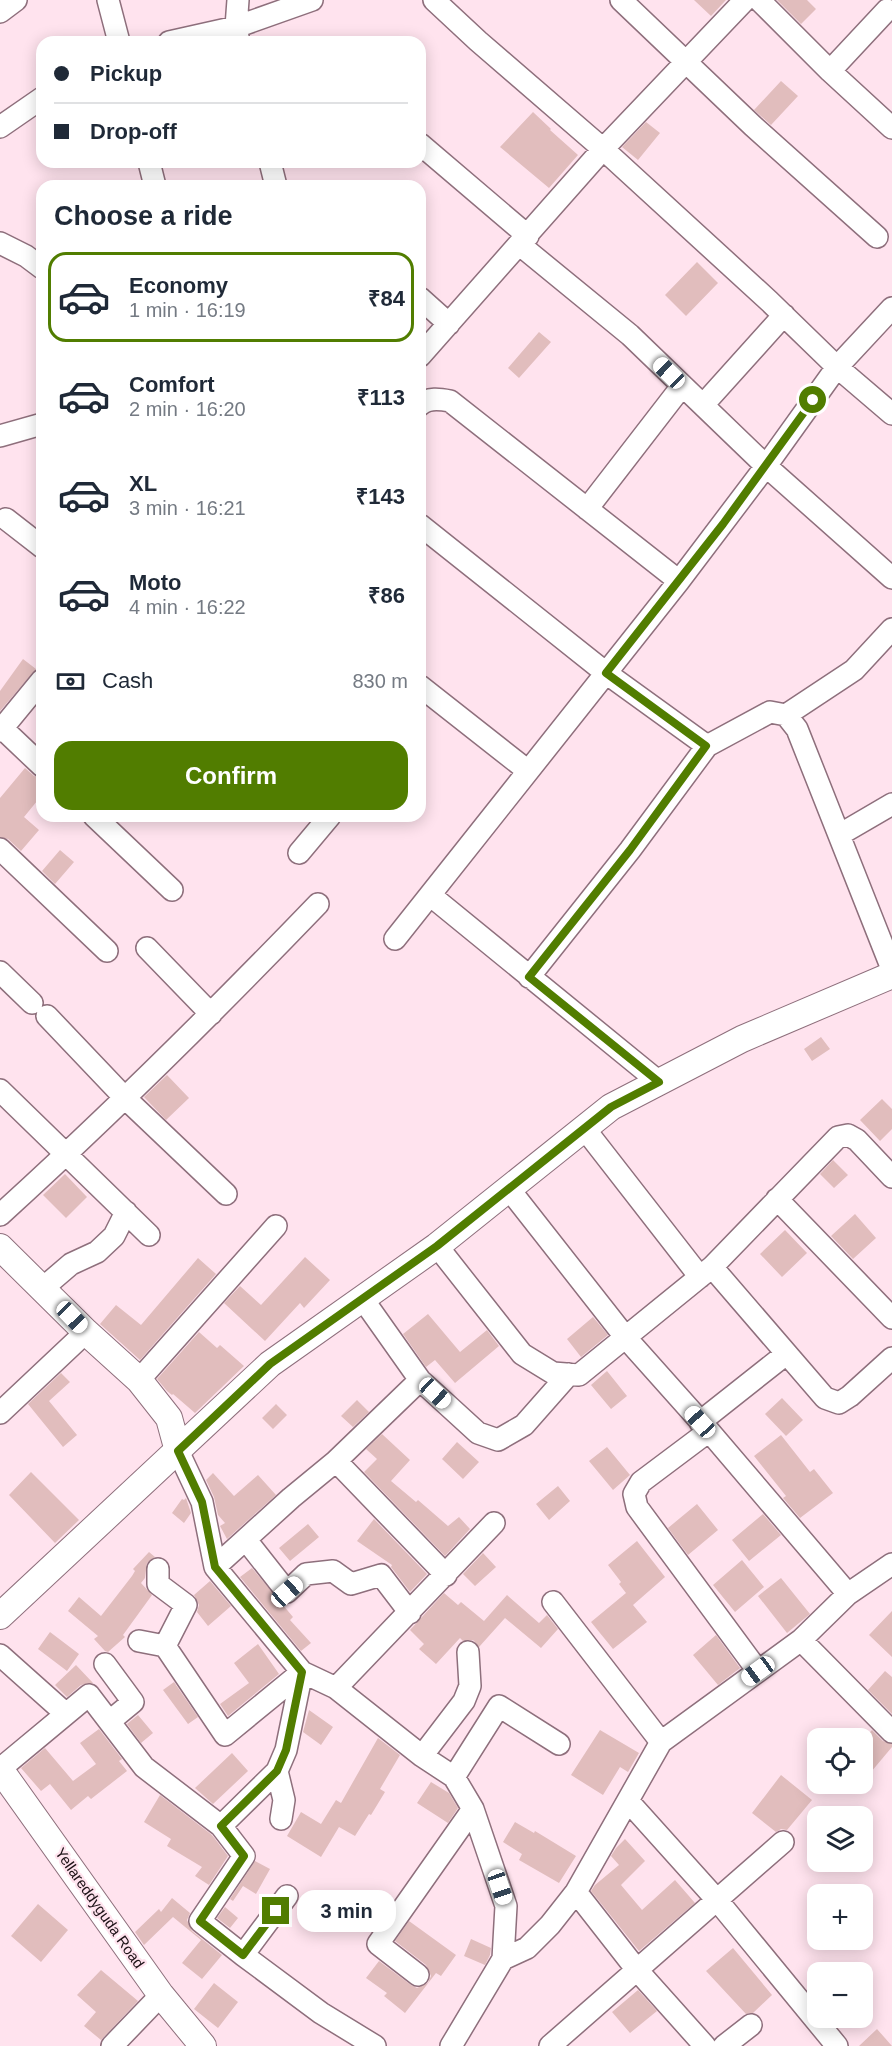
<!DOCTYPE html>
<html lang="en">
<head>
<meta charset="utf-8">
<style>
  body { margin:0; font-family:Arial,sans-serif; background:#f2f2f3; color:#1f2937; height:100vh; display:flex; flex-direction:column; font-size:22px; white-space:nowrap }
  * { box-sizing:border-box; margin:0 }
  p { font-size:20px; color:#747a83 }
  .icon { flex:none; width:33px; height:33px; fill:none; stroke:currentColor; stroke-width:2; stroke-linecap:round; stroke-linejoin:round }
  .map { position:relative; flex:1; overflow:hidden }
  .side { position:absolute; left:36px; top:180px; width:390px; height:642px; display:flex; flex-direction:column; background:#fff; border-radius:18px; box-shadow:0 3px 15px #0003 }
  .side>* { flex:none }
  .hud { position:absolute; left:36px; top:36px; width:390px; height:132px; border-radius:18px; box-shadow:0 3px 15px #0003; display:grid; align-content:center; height:132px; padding:0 18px; background:#fff }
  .controls { position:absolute; left:807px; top:1728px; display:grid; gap:12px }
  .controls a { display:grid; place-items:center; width:66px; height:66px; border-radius:12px; background:#fff; box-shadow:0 3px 15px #0003; font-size:30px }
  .end { position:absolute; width:27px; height:27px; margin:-14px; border:8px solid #517d00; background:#fff; box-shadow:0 0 0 3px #fff }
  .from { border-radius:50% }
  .bubble { position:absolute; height:42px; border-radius:18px; background:#fff; box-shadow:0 3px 15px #0003; font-size:20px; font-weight:600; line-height:42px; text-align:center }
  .car { position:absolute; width:18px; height:36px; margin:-18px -9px; border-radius:8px; box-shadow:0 0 4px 2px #0007; background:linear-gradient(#fff 24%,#345 0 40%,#fff 0 76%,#345 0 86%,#fff 0) }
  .hud b { display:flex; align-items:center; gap:21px; height:57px; font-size:22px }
  .hud b+b { border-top:2px solid #e0e1e3 }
  .hud i { width:15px; height:15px; background:#1f2937 }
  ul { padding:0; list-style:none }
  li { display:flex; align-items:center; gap:18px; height:90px; margin:0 12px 9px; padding:0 6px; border:3px solid transparent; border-radius:18px }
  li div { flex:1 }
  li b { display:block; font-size:22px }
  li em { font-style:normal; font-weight:600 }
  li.on { border-color:#517d00 }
  li>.icon { width:54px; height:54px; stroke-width:1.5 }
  h2 { padding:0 18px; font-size:27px; line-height:72px }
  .pay { display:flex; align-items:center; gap:15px; height:66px; padding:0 18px; font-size:22px }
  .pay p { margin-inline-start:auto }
  .cta { display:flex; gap:12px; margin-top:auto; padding:12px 18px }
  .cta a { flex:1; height:69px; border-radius:18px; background:#517d00; color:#fff; font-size:24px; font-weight:600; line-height:69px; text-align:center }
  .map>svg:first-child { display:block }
</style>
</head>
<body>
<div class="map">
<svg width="892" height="2046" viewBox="0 0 892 2046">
  <rect width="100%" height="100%" fill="#ffe3ee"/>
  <path fill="#e1bdbd" d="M694,0h32l-15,16z
    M777,0h30l9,9 -15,15z
    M781,81l17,15 -27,29 -17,-15z
    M533,112l18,17 -1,1 28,25 -29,33 -49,-41z
    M646,122l14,11 -22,27 -16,-13z
    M697,262l21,21 -32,33 -21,-21z
    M539,332l12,10 -32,36 -11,-10z
    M23,659l13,10 -36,42v-20z
    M25,768l9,8 8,2v17l-18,22 15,13 -18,21 -13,-12 -8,-2v-39z
    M60,850l14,12 -19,22 -13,-13z
    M821,1037l9,12 -18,12 -8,-12z
    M167,1075l22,23 -23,22 -22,-23z
    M882,1099l10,10v20l-12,12 -20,-21z
    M833,1160l15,15 -14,13 -14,-14z
    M65,1174l22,23 -21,21 -23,-23z
    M855,1214l21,24 -23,21 -22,-23z
    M785,1230l22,23 -25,24 -22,-23z
    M305,1257l25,23 -26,28 -4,-5 -35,38 -41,-38 16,-17 21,19z
    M198,1258l18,16 -76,86 -40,-36 16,-19 25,20z
    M428,1314l32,38 27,-22 12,16 -44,37 -20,-23 -9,7 -23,-33z
    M593,1317l15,18 -27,22 -14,-18z
    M199,1332l18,16 3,-3 24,21 -49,47 -22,-19 -1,1 -5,-4 -10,-12z
    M607,1371l20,25 -16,13 -20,-24z
    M61,1373l9,9 -21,19 28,34 -14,12 -35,-43z
    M782,1398l21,22 -17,16 -21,-22z
    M357,1400l12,12 -16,15 -12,-11z
    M276,1404l11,11 -14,14 -11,-11z
    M382,1434l28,26 -19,21 25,21 2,-2 30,26 11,-9 11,12 -25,27 -81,-84 13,-13 -11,-10z
    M781,1435l29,37 4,-3 19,24 -33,25 -17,-20 3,-2 -32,-40z
    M457,1442l22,20 -16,17 -21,-20z
    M607,1447l23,28 -17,15 -24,-29z
    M31,1472l48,48 -24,23 -46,-48z
    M213,1473l21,23 24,-21 18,20 -49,44 -7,-13 5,-3 -7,-8 -4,-18 -8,-17z
    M558,1486l12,15 -21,19 -13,-16z
    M186,1498l5,15 -7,10 -12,-10 10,-14 2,1z
    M697,1504l21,26 -30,25 -20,-27z
    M763,1514l18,21 -32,26 -17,-21z
    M374,1519l53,55 -17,18 -19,-25 1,-2 -35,-24z
    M308,1524l11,13 -29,24 -11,-13z
    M637,1541l28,36 -32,28 14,17 -34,27 -22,-27 35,-29 -7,-9 2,-2 -13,-17z
    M149,1552l6,5 -8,6 -2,15 -4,5 11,12 -29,40 2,2 -17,15 -3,-1 -11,-12 4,-3 -30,-25 11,-14 22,19 31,-40 3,-5 -2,-2z
    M483,1553l13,14 -21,19 -12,-12z
    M742,1560l22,27 -29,25 -22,-27z
    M252,1568l41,49 -3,3 21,23 -10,8 -61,-74z
    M781,1578l29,36 -23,19 -29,-37z
    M210,1581l21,25 -23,20 -11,-14 2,-7 -5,-10z
    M444,1593l14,12 3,-3 23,19 23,-26 32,28 8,-8 11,14 -17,19 -36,-30 -26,29 -6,-7 -10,1 -3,-3 -24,26 -17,-15 5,-5 -14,-14z
    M892,1611v46l-23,-22z
    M50,1632l29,22 -12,17 -29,-22z
    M716,1635l24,33 -22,17 -25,-30z
    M258,1644l21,30 -51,42 -8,-12 29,-21 -15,-20z
    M76,1665l17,18 -12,2 -14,12 -12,-12z
    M885,1671l7,6v37l-24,-24z
    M174,1682l24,35 -10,7 -25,-34z
    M309,1710l24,17 -12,18 -18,-13z
    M138,1715l15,18 -12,10 -14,-19z
    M99,1729l23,30 -3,2 8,10 -36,28 -3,-3 -17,14 -21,-26 -9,7 -20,-23 24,-20 28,33 23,-17 -16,-21z
    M600,1730l39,23 -11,19 -8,-5 -17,28 -32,-20z
    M872,1730l11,11 9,3v3l-21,25 -9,-8v-23z
    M378,1738l22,17 -20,34 5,3 -14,23 -2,-1 -14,22 -16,-9 -18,30 -34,-21 14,-24 20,12 15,-24 5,3z
    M232,1753l16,18 -35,33 -18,-16z
    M781,1775l31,25 -25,30 -6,-1 -5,3 -24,-19z
    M431,1782l18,11 9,15 -10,15 -31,-20z
    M160,1795l52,40 16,21 -19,29 -14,-9 7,-9 -35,-21 4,-7 -27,-17z
    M515,1822l19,11 1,-2 41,25 -17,27 -40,-23 3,-6 -19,-12z
    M625,1839l20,22 -24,24 21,25 33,-30 20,23 -56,48 -48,-60 4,-6 24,-20 -8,-9 5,-8z
    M255,1861l15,8 -14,25 -13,-8 -10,15 -3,-2z
    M172,1898l18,15 -3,7 5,11 30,24 -20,24 -20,-16 19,-23 -28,-23 -29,28 -9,-13 24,-23 2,3z
    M38,1904l30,26 -27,32 -30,-26z
    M225,1907l13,11 -8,10 -13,-10z
    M409,1921l47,34 -15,21 -5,-3 -31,40 -21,-17 3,-3 -21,-15 13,-17 32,24 6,3 11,-5 3,-7 -5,-11 -31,-24z
    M471,1939l20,9 -1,7 -5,10 -21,-9z
    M733,1948l39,47 -19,18 -7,1 -40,-43z
    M101,1970l37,31 -37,39 -17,-14 12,-14 -19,-17z
    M214,1983l24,19 -20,26 -24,-19z
    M638,1990l19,21 -27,22 -18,-21z
    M877,2029l15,17h-33z"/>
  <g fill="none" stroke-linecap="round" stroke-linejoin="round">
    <defs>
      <path id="minor" d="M108,0l11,42
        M238,0l-2,27 3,15
        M434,0l44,41 125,108 166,152 68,66 55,47
        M621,0l132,126 124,111
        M759,0l71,71 62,57
        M0,12l16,-12
        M169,42l67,-15 76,-27
        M830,71l57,-61
        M0,127l42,-29
        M420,144l108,92
        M149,162l6,24
        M270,162l6,24
        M0,243l26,13 16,12
        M520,245l110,90 136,131 71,-99 55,-59
        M420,298l29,26
        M420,356l183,-207 142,-149
        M420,405c8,-8 20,-6 30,-4l229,180
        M703,405l81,-90
        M0,436l42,-12
        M587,509l95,-123
        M6,519l36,28
        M420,525l186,148 101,73
        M420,686l108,85
        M786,715l11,14 95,240
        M2,728l40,38
        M0,731l42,-51
        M94,816l78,74
        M839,835l53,-31
        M0,849l107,102
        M299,853l31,-37
        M430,895l229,187
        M395,939l284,-358 87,-115 126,112
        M147,948l64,66
        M0,972l32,31
        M529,977l101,-127 77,-104 63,-34 16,3 68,-45 38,-41
        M47,1016l78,82 101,96
        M0,1090l149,145
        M584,1128l116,149
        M509,1189l117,149 83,93 139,163
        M777,1199l115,119
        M0,1215c110,-100 215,-204 318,-311
        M437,1246l85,108 31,19 26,2 133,-108 126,-130 10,-2 9,5 35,37
        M712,1267l113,131 14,5 11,-7 42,-38
        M43,1288l28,-24 26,-12 17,-16 12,-24
        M362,1298l58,82 58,53 20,7 26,-15 45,-51
        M139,1380l137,-154
        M0,1413l86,-81
        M700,1422l86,-68
        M709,1431l-68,51 -7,12 3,13 121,164
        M178,1451l24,51 13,65 87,105 34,16 86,68 32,21 19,32 33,97 -3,53
        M336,1461l110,114
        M246,1540l41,52 19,-18 27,-3 18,13 30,-9 29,38
        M215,1567l76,-69 45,-37 84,-81
        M158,1569v15l28,21 -21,41
        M553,1602l108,140
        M801,1640l91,92
        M139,1641l26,5 60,89 77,-63
        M0,1655l65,58
        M105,1664l28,38 -23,19
        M336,1688l158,-165
        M422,1756l42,-55 6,-15 -2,-34
        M0,1769l89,-74 55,72 77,59 23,30 -44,65 43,34 78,58 54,33
        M277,1771l7,29 -3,19
        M454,1777l45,-71 60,38
        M628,1801l89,99 120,146
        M221,1826l56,-55 9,-21 16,-78
        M576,1892l61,78 68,76
        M243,1955l44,-59
        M418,1975l-40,-31 95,-135
        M112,2046l49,-51
        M451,2046l52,-87 24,-11 23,-23 26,-33 85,-150 140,-102 47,-46 44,-30
        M550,2046l233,-204
        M724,2046l27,-21"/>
      <path id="tertiary" d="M0,1247l86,85 53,48 30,38 9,33
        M0,1616l270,-252 167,-118 174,-139 131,-68 150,-64
        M0,1769l161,226 42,51"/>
    </defs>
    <use href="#minor" stroke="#8e6f7c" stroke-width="24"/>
    <use href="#tertiary" stroke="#8e6f7c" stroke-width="28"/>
    <use href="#minor" stroke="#fff" stroke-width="21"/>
    <use href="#tertiary" stroke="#fff" stroke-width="26"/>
  </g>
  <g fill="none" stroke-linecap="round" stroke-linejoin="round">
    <path stroke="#517d00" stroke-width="8" d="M276,1911l-33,44 -43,-34 44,-65 -23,-30 56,-55 9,-21 16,-78 -87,-105 -13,-65 -24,-51 92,-87 167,-118 174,-139 48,-25 -130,-105 101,-127 76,-104 -100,-73 117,-149 90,-124"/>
  </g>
  <g text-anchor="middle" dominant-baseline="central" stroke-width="4.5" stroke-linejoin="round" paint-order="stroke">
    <g font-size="15" fill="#1c1116" stroke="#ffe3ee">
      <text transform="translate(100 1908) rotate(55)">Yellareddyguda Road</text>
    </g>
  </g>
</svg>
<div class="controls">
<a><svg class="icon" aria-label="locate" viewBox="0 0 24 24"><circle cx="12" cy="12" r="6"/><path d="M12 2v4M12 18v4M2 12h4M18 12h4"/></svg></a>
<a><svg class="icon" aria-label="layers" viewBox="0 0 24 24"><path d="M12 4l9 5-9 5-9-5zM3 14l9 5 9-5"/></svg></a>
<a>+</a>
<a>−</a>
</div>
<i class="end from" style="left:813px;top:400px"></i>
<i class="end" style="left:276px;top:1911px"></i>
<div class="bubble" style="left:297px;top:1890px;width:99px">3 min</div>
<i class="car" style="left:669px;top:373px;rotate:314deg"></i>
<i class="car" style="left:72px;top:1317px;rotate:136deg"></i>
<i class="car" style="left:435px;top:1393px;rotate:133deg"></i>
<i class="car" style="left:700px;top:1422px;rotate:318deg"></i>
<i class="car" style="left:287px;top:1592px;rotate:48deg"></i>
<i class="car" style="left:758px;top:1671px;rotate:234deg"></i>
<i class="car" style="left:500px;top:1887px;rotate:161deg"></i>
<div class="hud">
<b><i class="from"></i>Pickup</b>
<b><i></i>Drop-off</b>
</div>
<section class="side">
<h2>Choose a ride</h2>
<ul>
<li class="on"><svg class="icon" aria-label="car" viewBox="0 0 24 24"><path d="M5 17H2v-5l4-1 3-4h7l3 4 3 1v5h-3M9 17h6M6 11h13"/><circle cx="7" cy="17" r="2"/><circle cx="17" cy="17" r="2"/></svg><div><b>Economy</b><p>1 min · 16:19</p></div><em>₹84</em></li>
<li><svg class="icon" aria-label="car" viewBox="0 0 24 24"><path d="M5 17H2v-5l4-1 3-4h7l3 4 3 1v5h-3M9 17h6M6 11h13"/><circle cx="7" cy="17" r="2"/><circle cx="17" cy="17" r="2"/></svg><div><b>Comfort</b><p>2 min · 16:20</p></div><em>₹113</em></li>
<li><svg class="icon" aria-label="car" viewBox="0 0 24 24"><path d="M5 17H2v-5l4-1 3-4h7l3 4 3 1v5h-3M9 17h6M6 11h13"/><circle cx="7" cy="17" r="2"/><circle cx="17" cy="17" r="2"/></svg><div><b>XL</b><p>3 min · 16:21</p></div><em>₹143</em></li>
<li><svg class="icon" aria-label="car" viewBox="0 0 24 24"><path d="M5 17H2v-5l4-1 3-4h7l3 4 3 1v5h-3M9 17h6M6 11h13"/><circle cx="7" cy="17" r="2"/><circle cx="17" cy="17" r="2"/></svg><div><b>Moto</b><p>4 min · 16:22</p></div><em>₹86</em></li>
</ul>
<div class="pay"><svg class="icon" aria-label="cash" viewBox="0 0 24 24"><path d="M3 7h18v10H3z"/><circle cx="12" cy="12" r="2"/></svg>Cash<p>830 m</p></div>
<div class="cta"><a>Confirm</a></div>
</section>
</div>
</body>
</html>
